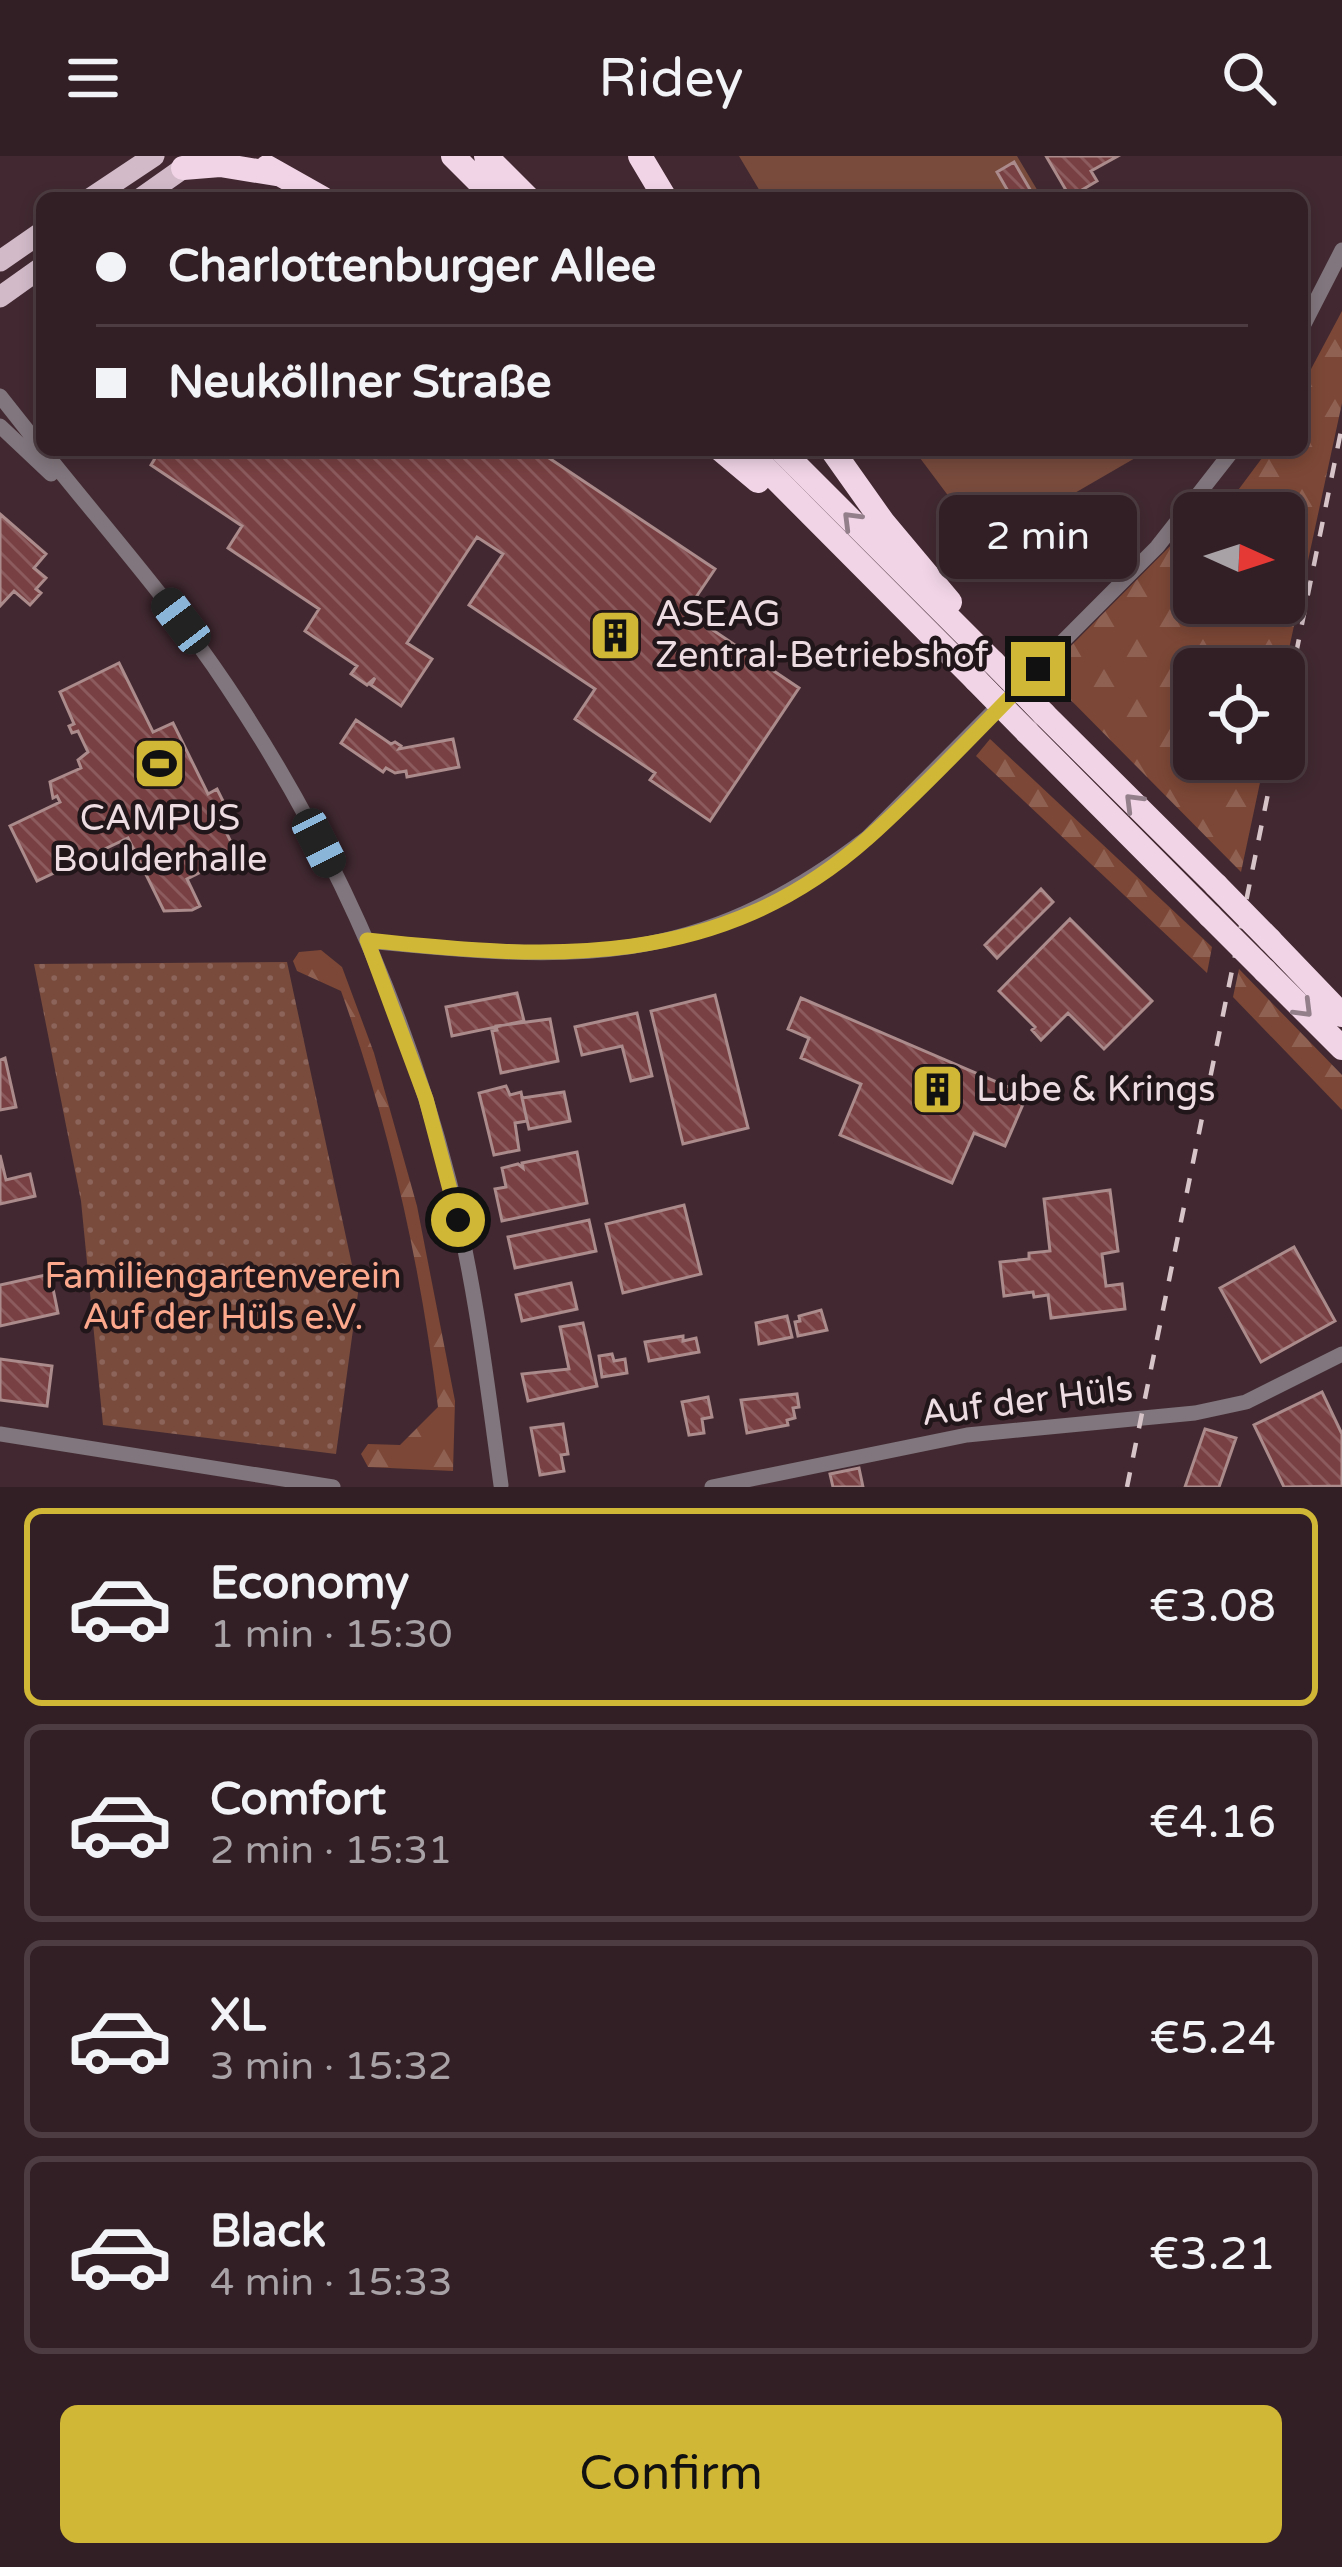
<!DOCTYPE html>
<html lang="en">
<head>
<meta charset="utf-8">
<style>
  body { margin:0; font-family:"Varela Round",sans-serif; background:#3d2c32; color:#f1f3f6; height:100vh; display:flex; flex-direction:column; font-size:45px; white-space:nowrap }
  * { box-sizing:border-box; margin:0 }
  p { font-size:39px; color:#a8a2a7 }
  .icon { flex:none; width:66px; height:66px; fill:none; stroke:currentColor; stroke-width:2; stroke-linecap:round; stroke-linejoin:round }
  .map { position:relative; height:1331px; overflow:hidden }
  .details { display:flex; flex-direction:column; background:#321f25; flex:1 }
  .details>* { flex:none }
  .guide { position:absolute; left:36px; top:36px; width:1272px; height:264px; border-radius:18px; box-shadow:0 6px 18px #0003,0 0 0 3px #4d3d42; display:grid; align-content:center; height:264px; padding:0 60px; background:#321f25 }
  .needle { width:78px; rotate:93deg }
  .tools { position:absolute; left:1173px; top:336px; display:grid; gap:24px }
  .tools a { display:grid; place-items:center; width:132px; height:132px; border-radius:18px; background:#321f25; box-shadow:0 6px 18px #0003,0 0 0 3px #4d3d42; font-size:60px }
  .end { position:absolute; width:54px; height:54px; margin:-27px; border:15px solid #d1b736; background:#111; box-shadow:0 0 0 6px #111 }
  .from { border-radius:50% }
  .bubble { position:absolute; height:84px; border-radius:18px; background:#321f25; box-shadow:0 6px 18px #0003,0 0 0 3px #4d3d42; font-size:39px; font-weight:600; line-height:84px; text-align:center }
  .car { position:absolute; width:36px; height:72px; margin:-36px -18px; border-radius:15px; box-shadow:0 0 9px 3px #0007; background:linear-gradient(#222 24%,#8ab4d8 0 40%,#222 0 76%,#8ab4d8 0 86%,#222 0) }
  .guide b { display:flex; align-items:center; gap:42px; height:114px; font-size:45px }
  .guide b+b { border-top:3px solid #4d3d42 }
  .guide i { width:30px; height:30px; background:#f1f3f6 }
  ul { padding:21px 0 0; list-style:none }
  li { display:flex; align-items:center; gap:36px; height:198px; margin:0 24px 18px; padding:0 36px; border:6px solid #4d3d42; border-radius:18px }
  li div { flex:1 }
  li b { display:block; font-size:45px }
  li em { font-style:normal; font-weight:600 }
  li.selected { border-color:#d1b736 }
  li>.icon { width:108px; height:108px; stroke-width:1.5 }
  .cta { display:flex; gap:24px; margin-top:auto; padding:24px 60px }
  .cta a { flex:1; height:138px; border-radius:18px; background:#d1b736; color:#111; font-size:48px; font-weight:600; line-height:138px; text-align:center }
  header { display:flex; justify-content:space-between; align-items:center; height:156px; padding:0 60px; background:#321f25; font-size:54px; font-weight:600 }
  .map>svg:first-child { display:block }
</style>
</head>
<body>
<header><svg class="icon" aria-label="menu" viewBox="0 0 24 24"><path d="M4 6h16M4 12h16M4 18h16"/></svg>Ridey<svg class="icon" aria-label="search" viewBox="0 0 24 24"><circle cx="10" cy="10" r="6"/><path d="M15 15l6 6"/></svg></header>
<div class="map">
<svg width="1342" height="1331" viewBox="0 0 1342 1331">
  <defs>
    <pattern id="green-dots" width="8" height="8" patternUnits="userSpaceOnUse" patternTransform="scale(3)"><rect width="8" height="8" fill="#784b3d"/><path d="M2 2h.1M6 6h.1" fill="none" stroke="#8c6459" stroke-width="1.8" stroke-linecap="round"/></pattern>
    <pattern id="forest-firs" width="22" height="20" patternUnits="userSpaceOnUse" patternTransform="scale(3)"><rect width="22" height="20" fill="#7c4736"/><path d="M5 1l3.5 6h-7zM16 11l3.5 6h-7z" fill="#8f6153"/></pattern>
    <pattern id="building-back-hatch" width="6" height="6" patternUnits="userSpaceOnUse" patternTransform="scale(3)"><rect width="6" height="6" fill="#784042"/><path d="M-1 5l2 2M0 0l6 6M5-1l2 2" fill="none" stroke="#8c5b5d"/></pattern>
  </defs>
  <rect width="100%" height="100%" fill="#422931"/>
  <path fill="url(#green-dots)" d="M287,806l71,331 -22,161 -233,-29 -22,-224 -47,-237z"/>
  <path fill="url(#forest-firs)" d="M1342,155v92l-58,269 -90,-3v90h71l-24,113 -197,-199 150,-151v81h90v-90h-75l21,-12 38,-51h34v-64z
    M990,583l222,208 -5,26 -231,-217z
    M321,794l21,17 32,86 43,153 38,195 -2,70 -85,-4 -7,-13 7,-10 32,1 38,-38c-18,-144 -48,-280 -97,-416l-44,-20 -4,-10 6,-9z
    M1239,813l103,106v35l-109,-113z"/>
  <path fill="#784b3d" d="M739,0h278l25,42h-278z
    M914,294h235l-164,95z"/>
  <path fill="url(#building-back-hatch)" stroke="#ab8b8b" stroke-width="3" d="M1046,0h72l-27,15 6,10 -27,16z
    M1014,6l21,36h-23l-15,-26z
    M160,294h377l178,119 -29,43 113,76 -89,133 -60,-41 5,-7 -80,-54 20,-30 -126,-84 34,-51 -26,-17 -70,106 25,16 -31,47 -30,-21 4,-7 -8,7 -16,-11 6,-8 -52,-35 14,-22 -91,-61 14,-22 -91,-61z
    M0,358l46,40 -12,14 12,10 -10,11 5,4 -11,12 -16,-14 -14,15z
    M119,507l34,69 20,-9 35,71 9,-5 10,20 -10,5 20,40 -50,25 13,27 -8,4 -28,1 -36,-73 -91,43 -27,-55 50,-24 -3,-6 -4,2 -3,-16 31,-14 -3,-8 10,-8 -10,-21 -6,2 -3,-7 5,-2 -14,-32z
    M356,564l35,24 4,-2 6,4 -2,3 54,-10 6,28 -52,10 -1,-6 -11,2 -9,-5 -3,4 -42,-29z
    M1041,733l12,13 -56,56 -12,-13z
    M1070,763l82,82 -48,48 -36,-36 -27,27 -9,-10 3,-3 -36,-36z
    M517,837l7,28 -72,15 -6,-29z
    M715,839l33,133 -65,16 -32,-133z
    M801,842l226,97 -22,51 -31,-13 -22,50 -112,-48 21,-51 -60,-26 8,-20 -21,-9z
    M637,857l15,63 -21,5 -9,-35 -40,9 -7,-28z
    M550,863l8,42 -57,12 -9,-42 5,-1 -1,-4z
    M5,902l11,49 -16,3v-50z
    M506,930l4,9 11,-3 6,29 -12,2 4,27 -25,5 -15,-62z
    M564,936l6,29 -41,8 -7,-31z
    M577,996l10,51 -85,18 -7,-32 11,-2 -4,-19 16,-4 5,4 -1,-5z
    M0,999l6,25 24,-6 5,22 -35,8z
    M1110,1034l8,61 -16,3 4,32 16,-2 3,25 -74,9 -3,-23 -14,2 -1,-5 -29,4 -4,-34 29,-3v-6l21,-2 -6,-52z
    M684,1049l17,69 -78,19 -17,-69z
    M589,1064l7,31 -81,17 -7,-31z
    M1294,1091l41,74 -74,41 -41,-74z
    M50,1118l8,39 -58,13v-41z
    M571,1127l6,26 -55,12 -6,-26z
    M821,1154l6,20 -29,6 -3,-14 5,-1 -1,-5z
    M787,1160l5,21 -33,7 -3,-21z
    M583,1167l14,63 -69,15 -6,-27 47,-5 -9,-42z
    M683,1180v5l13,-3 3,14 -50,9 -4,-19z
    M612,1198l2,7 11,-2 2,14 -25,4 -3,-21z
    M0,1203l52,7 -5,40 -47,-6z
    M1322,1236l20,42v52l-58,1 -30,-62z
    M797,1238l2,13 -6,1 2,10 -8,2 1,5 -41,8 -6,-33z
    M708,1241l4,20 -10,2 2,14 -15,2 -7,-33z
    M563,1268l5,30 -7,1 3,16 -24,4 -9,-47z
    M1205,1273l31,9 -17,49h-34z
    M859,1312l4,19h-30l-3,-13z"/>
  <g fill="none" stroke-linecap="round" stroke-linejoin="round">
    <path stroke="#81767d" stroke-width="15" d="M1302,172l40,-78
      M0,240l42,53
      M0,270l51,48
      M43,294c62,78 129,153 184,236 101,151 177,319 222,494 26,100 38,203 52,305
      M367,785c206,20 327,30 500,-103l290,-291 76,-97
      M0,1278l333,53
      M712,1331l255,-52 228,-22 51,-11 96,-48"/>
    <path stroke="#d2bac9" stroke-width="21" d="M91,42l63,-42
      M141,42l54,-38
      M0,105l42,-29
      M0,141l42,-30"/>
    <path stroke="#f1d5e7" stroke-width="24" d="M453,0l42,42
      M486,0l42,42
      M640,0l25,42
      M267,11l55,31
      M183,12l37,-3 56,9
      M721,294l37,31
      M747,294l229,230
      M781,294l212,212
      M832,294l51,72 67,80
      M1044,558l172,171
      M1027,576l183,184
      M1270,784l72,75
      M1265,815l77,77"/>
    <path stroke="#d6c4c9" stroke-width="4.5" stroke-dasharray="15 15" stroke-linecap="butt" d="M1284,557l58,-287
      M1127,1331l148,-728"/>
    <path stroke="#f1d5e7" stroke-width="24" d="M993,506l51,52
      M976,524l51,52
      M1216,729l54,55
      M1210,760l55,55"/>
  </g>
  <defs><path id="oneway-chevron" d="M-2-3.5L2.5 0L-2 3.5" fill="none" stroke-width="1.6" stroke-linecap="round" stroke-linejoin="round" transform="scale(3)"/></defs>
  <g stroke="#937f8a">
    <use href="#oneway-chevron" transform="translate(851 364) rotate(-135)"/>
    <use href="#oneway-chevron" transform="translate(1133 646) rotate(-135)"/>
    <use href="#oneway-chevron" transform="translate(1304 853) rotate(45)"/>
  </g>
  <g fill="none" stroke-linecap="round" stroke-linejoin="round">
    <path stroke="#d1b736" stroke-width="15" d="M458,1064l-32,-121 -59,-159c185,20 352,31 502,-103 59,-53 113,-112 169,-168"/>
  </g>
  <defs>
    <symbol id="building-square" viewBox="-11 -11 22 22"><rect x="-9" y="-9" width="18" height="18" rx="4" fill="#d1b736" stroke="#211619"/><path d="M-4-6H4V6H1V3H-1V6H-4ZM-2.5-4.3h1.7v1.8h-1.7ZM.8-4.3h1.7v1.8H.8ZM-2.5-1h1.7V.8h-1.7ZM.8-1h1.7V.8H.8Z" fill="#111"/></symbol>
    <symbol id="stadium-square" viewBox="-11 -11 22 22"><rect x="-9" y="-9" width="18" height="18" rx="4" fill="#d1b736" stroke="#211619"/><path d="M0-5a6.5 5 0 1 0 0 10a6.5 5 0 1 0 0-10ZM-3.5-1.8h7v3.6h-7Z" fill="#111"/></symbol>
  </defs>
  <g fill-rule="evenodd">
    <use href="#building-square" x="586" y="450" width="59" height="59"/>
    <use href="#stadium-square" x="130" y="578" width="59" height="59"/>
    <use href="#building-square" x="908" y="904" width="59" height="59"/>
  </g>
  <g text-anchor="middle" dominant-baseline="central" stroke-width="9" stroke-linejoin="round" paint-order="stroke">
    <g font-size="36" fill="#eddce1" stroke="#211619" text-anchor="start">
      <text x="655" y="458">ASEAG<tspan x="655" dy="41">Zentral-Betriebshof</tspan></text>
      <text x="160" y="662" text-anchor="middle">CAMPUS<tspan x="160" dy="41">Boulderhalle</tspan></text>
      <text x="976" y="933">Lube &amp; Krings</text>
    </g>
    <g font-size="36" fill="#fca88d" stroke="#211619">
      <text x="223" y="1120">Familiengartenverein<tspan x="223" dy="41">Auf der Hüls e.V.</tspan></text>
    </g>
    <g font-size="36" fill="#eddce1" stroke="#211619">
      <text transform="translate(1027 1245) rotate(-7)">Auf der Hüls</text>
    </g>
  </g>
</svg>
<div class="tools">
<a><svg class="needle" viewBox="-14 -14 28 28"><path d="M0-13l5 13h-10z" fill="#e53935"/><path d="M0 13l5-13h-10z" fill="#a8a2a7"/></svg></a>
<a><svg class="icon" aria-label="locate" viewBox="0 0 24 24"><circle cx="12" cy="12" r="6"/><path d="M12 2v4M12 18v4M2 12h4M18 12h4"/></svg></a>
</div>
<i class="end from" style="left:458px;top:1064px"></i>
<i class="end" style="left:1038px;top:513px"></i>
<div class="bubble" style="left:939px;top:339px;width:198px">2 min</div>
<i class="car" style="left:181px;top:465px;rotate:323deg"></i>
<i class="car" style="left:319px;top:687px;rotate:153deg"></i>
<div class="guide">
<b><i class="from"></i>Charlottenburger Allee</b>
<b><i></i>Neuköllner Straße</b>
</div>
</div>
<section class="details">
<ul>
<li class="selected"><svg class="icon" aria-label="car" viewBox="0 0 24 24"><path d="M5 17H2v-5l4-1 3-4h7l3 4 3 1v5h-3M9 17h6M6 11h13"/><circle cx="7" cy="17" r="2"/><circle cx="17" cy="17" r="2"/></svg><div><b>Economy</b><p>1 min · 15:30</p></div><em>€3.08</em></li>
<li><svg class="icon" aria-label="car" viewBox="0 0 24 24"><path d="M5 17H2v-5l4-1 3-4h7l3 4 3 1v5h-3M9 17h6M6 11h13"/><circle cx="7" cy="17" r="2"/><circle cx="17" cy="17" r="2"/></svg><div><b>Comfort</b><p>2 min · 15:31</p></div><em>€4.16</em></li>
<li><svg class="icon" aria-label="car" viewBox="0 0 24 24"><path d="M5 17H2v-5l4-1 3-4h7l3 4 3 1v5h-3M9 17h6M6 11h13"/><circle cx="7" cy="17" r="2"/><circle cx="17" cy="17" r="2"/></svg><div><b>XL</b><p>3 min · 15:32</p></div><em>€5.24</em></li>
<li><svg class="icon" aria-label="car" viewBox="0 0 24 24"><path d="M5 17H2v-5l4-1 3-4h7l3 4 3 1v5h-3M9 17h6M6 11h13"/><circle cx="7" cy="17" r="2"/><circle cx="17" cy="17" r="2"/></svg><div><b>Black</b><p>4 min · 15:33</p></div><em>€3.21</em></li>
</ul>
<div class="cta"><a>Confirm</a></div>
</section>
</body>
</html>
